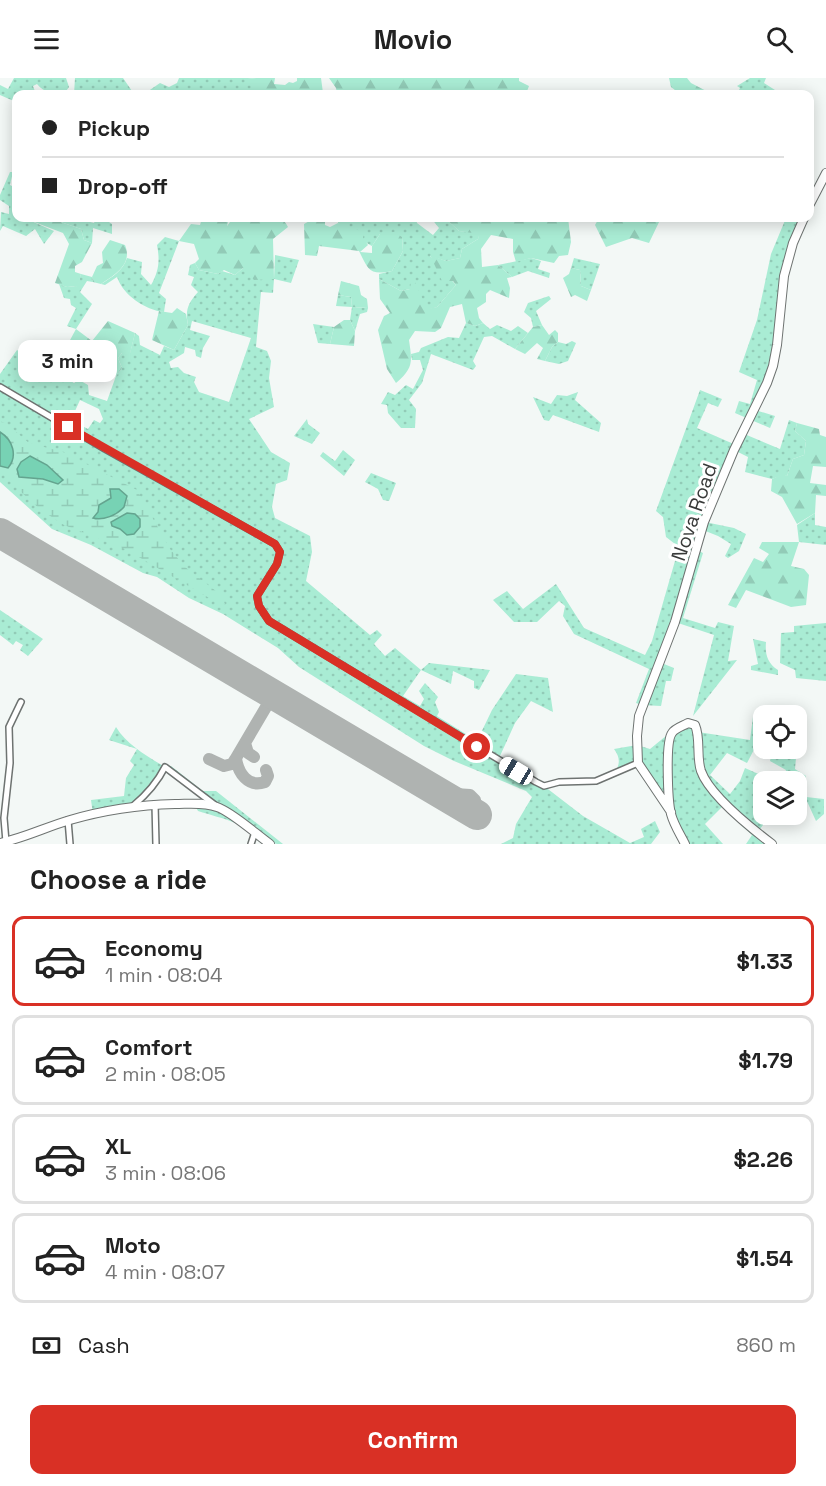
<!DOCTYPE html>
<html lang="en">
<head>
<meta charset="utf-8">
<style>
  body { margin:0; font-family:"Space Grotesk",sans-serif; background:#f6f6f6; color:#222; height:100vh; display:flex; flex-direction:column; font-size:22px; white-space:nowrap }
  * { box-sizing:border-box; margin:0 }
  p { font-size:20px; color:#767676 }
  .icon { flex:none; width:33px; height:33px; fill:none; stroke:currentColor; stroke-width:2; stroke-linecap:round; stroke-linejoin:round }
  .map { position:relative; height:766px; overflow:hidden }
  .sheet { display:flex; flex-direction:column; background:#fff; flex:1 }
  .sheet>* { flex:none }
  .top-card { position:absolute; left:12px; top:12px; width:802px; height:132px; border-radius:12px; box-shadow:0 3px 15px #0003; display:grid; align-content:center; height:132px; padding:0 30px; background:#fff }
  .fabs { position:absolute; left:753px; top:627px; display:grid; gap:12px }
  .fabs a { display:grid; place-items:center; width:54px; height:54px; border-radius:12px; background:#fff; box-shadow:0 3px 15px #0003; font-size:30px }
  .end { position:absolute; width:27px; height:27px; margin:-14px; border:8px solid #d93025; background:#fff; box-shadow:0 0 0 3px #fff }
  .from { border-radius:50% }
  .bubble { position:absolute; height:42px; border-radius:12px; background:#fff; box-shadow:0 3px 15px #0003; font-size:20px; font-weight:700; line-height:42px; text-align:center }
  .car { position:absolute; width:18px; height:36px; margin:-18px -9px; border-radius:8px; box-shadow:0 0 4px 2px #0007; background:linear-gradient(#fff 24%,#345 0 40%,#fff 0 76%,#345 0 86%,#fff 0) }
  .top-card b { display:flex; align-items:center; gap:21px; height:57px; font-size:22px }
  .top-card b+b { border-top:2px solid #e0e0e0 }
  .top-card i { width:15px; height:15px; background:#222 }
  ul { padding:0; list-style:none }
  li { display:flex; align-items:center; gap:18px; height:90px; margin:0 12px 9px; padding:0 18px; border:3px solid #e0e0e0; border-radius:12px }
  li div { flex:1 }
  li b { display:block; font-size:22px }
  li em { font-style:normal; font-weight:700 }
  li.active { border-color:#d93025 }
  li>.icon { width:54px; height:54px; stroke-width:1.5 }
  h2 { padding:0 30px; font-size:27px; line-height:72px }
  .pay { display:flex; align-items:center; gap:15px; height:66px; padding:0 30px; font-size:22px }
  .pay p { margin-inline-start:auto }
  .action { display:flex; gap:12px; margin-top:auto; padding:12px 30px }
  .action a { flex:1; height:69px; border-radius:12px; background:#d93025; color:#fff; font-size:24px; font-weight:700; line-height:69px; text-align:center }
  header { display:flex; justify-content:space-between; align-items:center; height:78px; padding:0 30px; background:#fff; font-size:27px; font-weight:700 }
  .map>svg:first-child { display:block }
</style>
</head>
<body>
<header><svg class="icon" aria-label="menu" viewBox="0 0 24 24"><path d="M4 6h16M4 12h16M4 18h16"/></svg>Movio<svg class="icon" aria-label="search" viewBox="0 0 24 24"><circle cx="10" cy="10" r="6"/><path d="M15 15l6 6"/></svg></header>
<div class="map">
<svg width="826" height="766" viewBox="0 0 826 766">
  <defs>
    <pattern id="grass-dots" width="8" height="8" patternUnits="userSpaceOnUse" patternTransform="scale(1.5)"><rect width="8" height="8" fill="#a9ecd4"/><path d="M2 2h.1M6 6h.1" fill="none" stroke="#92cbb7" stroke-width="1.8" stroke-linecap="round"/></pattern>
    <pattern id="forest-firs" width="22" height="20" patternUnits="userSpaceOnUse" patternTransform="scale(1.5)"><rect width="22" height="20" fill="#a9ecd4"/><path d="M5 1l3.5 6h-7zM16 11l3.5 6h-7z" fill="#92cbb7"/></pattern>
    <pattern id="wetland-marsh" width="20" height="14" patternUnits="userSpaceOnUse" patternTransform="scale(1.5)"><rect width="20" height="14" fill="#a9ecd4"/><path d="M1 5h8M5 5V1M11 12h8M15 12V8" fill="none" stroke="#92cbb7"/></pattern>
  </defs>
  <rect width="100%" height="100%" fill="#f3f8f6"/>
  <path fill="url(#grass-dots)" fill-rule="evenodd" d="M14,0h52l3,9 -5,7c-11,0 -20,-1 -27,-10l-4,2 3,8h-20v8l-16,-7v-10l8,4z
    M75,0h48l11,16h-60z
    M179,0h77l-8,1 28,15 22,-3 8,3h-111l-4,-4 -5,4h-42l16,-11 9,4 8,-4z
    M750,0h16l-2,5 11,7 -2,4h-36l3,-6 -3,-2z
    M10,94h3l-3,13 6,3v30l13,2 25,11 -10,13 -9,-15 -9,7 -23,-10 -3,5 1,-19 8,2v-8l-9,-6v-5z
    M49,140h26l19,5 2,-5h7l9,6v10l-19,-6 -1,15 -8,-3 -3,-11z
    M338,140h78l1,5 16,12 6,-7 -8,-10h14l14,13 21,2 -2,6 -16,10 -2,9 -14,3 -16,-5 26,29 -19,22 -10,3 -17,-21 -9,2 -22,-12v-5l13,-3 11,-20 -1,-14 -22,-3 -8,12c-7,-3 -26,-18 -34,-23z
    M786,140h18l-20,58 -7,69 -22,65 20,6 -5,12 -35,-15 4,-12 11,3 7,-24 -18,-8 18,-52 14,-66z
    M165,159l14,4 -20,52 7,6 -2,13c-19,-2 -41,-17 -47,-35l-12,8 -4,-1c11,-7 22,-13 26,-26l15,4 -1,12 10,11c8,-14 9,-25 6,-40z
    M275,177l24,5 -8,23 -17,-4 -1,14 -12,-1 -5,55 11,4 4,10 -2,17 5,29 -25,12 22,33 19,11 -3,17 -11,4 -4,23 3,11 35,18 2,16 -6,29 64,54 7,-5 5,5 -8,9 11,12 10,-8 26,22 8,-7 61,7 -11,20 -5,-2v-7l-21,-10 -2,13 -30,-14 -18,26 17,10 4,-7 -5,-8 6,-8 13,14 -3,5 4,10 -2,4 40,25 15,-31 24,-36 32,4 5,34 -22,-11 -16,22 -15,33 36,22 8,8 39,30 47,27 14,-6 -3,-8 14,-8 5,11 -9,12h-150l12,-6 3,-14 16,-27 -6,-6 -72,-30 -30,-15 -125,-79 -21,-19 -55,-34 -34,-16 -32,-21 -14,-4 -52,-28 -39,-16 -52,-47v-108l17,-24 29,17 3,-2 14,6 -2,4 13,8 5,-3 9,5 1,10 18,6 9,-25 6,-8 -4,-10 4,-5h8l5,-20 4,3 1,9 20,10 4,-9 10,4 14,-25c-3,-15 0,-22 10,-33l-7,-7 3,-8 -6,-2 2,-10 5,-2 4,7 19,4 4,-3 13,4 8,-7 31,11zM192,243l59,17 -22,64 -30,-10 -5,-10 2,-5 -12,-4 -6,-6 -7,1 -2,-6 15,-9 1,-6 10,3 1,6 5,2 2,-10 7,-12 -20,-6zM80,322l19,9 4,10 -3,4 -6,-3 -6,9 -17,-9z
    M531,180l10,3 -3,8 12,4 -1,5 -21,-7 -16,6 -14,-12z
    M574,180l26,6 -9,26 -10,-4 -1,-16 -9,-2z
    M81,196l11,3 1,5 -6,-1 -7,11 12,12 -16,25 -9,-3 9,-18 -5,-3 -1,-6 -6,-1 -5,-14 8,3 10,-1z
    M338,217l13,2 1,10 16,1 -1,4 -7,2 -5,17 -5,-11 2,-13 -16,-1z
    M549,218l2,3 -15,12 6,14 -9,2 -2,-9 -7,-6 4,-9z
    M466,245l9,3 8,-3 7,6 7,-4 14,6 7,-5 10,7 -13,16 -23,-13 -8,1 -11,24 3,5 -3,4 -42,-16 -9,29 -13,17 7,9 -1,19h-14l-13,-15 -1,-8 -6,-1 7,-12 7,3 11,-10 7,4 10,-19 -3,-10h-8l-1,-6 8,-2 2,-4 27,-11 11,1z
    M313,246l21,3 -4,17 -12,-1z
    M572,263l4,2 -8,18 -9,3 -14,-3 7,-14 6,-5 8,2z
    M700,312l22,9 -4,8 -10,-4 -11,25 39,17 6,-12 38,16 9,-29 8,3 -2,8 11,10 -2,14 -11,4 -6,17 -4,-1 -11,4 -27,-7 3,-15 -14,-7 -29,72 29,6 12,6 -7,17 -11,7 -3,-2 6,-12 -13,-8 -15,-6 -6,20 6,3 -20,65 32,10 3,-6 16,4 -6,35 9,-1 -44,56 21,-81 -39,-13 -16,40 15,6 -3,13h-5l-5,25 -19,-1 -6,-2 13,-34 -75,-35 -11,-18 2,-10 -6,-5 -22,21h-23l-21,-22 14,-9 16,18 33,-25 28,44 61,27 7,-14 27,-94 -13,-10 -3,-20 -7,-6z
    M578,314l-3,8 26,23 -2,9 -46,-17 -4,6 -5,-1 -11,-23 18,7 6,-9 10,1z
    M307,341l1,5 12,9 -8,11 -18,-8z
    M343,372l12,10 -11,16 -24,-20 3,-4 12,9z
    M371,395l25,10 -7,18 -6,-1 -5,-11 -13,-7z
    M815,435v12l11,2v18l-27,-3 -2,-17z
    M0,532l43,29 -15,17 -8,-6 3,-5 -7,-4 -3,4 -13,-10z
    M826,545v58l-30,-3 -1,-8 -15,-7 1,-30 13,-1v-6z
    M753,561l13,3c-1,12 1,21 12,28v5l-27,-5v-4l7,-2z
    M753,639h10v26l-5,-1 -11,21 -20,-10 -17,22 20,19 10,-13 5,-13 27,12 -8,2 -1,13 -7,15 12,8 -10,14 8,12h-20l6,-9 -30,-28 -17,17 18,20h-38l-47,-81 -22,8c4,-8 4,-14 -2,-22l23,-4 13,4 22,-18 16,-8 10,9 52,8z
    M116,649c11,18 31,29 49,40l6,-1 32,25h13l67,53c-26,0 -27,-12 -48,-21 -11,-5 -25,-8 -37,-12l-4,-7 23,3 -52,-40 -4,9 -30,31 -38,7 -2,-14 33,-4 2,-18 8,-13 -4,-4 7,-12 -28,-9z
    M771,671h8l17,9 -1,11 11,7 -2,8 2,13 18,2v15l-8,7 -11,-24 -8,-5 -1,-10 -13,-1 3,-11 -16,-9 2,-9z"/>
  <path fill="url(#forest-firs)" d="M256,0h19l-1,6 11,1 4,-3 4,1 4,-2v-3h24l2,15v1h-12l-13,-3 -22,3 -22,-2 -7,-13z
    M329,0h190v3l10,5 -3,8h-189l-1,-6z
    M669,0h18l4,5 21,11h-32l-9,-7z
    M31,140h18l32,11 3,11 8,3 -10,19 -7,4v6l6,2 -3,12 -11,1 -12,-4 14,-39 -6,-11 -34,-13z
    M202,140l18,4 2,-4h7l-2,8 6,-8h23l5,1c11,-4 21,-4 27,8l-15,12 1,40 -20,1 -11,-12 -8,7 -11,-5 -6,4 -19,-4 -4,-7 4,-4 -5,-15 -15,-3 12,-17 9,1z
    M315,140h10v7l5,2 8,-4 26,9 -1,6 5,7 -8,7 12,1v-7l8,-12 14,-2 8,5 1,14 -11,20c-23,5 -24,-2 -33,-20l-40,-5 -2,10 -12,-1 -1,-31z
    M439,140h129l3,24 -3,13 -9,1 -5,7 -23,-5 -15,4 -3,-10v-13l-22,-4 -10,14 1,18 16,-2 14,12 -5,1 3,10 -1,10 -19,-8 -4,4v8l-9,6 2,10 4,5 -8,3 -9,-3 -4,-19 -12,3 -9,21 -6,4 -20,-1 -6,9c3,21 5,28 -13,43l-9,-14 -9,-39 6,-14 6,-3 -10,-14 -1,-20 22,12 9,-2 1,-8 3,-1 13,29 10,-2 19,-22 -3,-4h-11l-12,-26 16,6 14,-3 2,-9 16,-10 1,-5 -20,-3 -14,-13z
    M599,140h55l6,2 -11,23 -17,-5 -26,9 -11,-22z
    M110,162l15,5c8,19 -10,30 -24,39l-8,-2 -1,-5 5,-11 6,-3 -1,-11z
    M571,190l9,2 1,16 10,4 -4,11 -12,-6 -4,2 -8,-19 6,-4z
    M341,203l18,5 2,9 6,4 1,9 -16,-1 -1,-10 -13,-2z
    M177,230l9,6 2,11 -14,25 -22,-10 7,-29 13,2z
    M344,242h6l5,11 -1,15 -24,-2 4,-17z
    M108,243l27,12 -5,21 -8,-1 -4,5 4,10 -6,8 -6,-5 -7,2 -36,-21 2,-10 7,-13 16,12z
    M542,247l7,10 6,-5 3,3v9l-6,5 -7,14 -8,-2 6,-11 -6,-5 -12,11 -10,-5 18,-22z
    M797,345l22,6 1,6 6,2v30l-13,-1 -3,17 16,2v11l-10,-1 -1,18 -18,11 -15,-27 -11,-6 1,-12 11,-5 4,2 6,-17 11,-4 2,-14 -11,-10z
    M762,464h37l-8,24 13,3 5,6 -3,30 -15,2 -45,-17 -10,18 -8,-3 26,-47 9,4 6,-8 -10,-6z"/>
  <path fill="url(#wetland-marsh)" fill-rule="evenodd" d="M0,343l7,3 22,19 34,9 74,38 33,59 15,18 36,28 4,9 -9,-2 -91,-53 -61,-24 -23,-15 -20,-18 -12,-17 -9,-3v-6l8,2 -2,-32 -6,-4zM37,380l22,26 -16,-5 -23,-2zM127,418l-3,11 -30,11 4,-6 1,-7 12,-7z"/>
  <path fill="#77d2b4" stroke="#64a48f" stroke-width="1.5" d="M0,354c13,8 18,24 8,36l-8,-2z
    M30,378l17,9 16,15 -5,4 -15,-5 -24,-2 -2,-8 4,-7z
    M110,411h9l8,7 -3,11c-7,8 -21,14 -31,11l5,-6 1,-7 12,-7z
    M127,435l8,1 5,5v8l-6,7 -7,1 -7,-6 -8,-3 -1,-4z"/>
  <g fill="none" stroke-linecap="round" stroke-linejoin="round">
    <path stroke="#afb3b1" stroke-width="12" d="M259,609l10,8v7l-33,56c2,15 12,30 29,24l3,-6 -2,-6
      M245,665l3,10 6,4
      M209,681l15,7 8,-2 4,-6
      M440,715l30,2 5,5 1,8 -5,7 -9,1 -7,-5 -7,-13"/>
    <path stroke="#afb3b1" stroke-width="30" d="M0,455l477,282"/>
    <defs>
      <path id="street" d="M0,309l105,62 170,95 5,8 -3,12 -20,32 2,10 10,15 267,161 8,4 15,-4 37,-1 42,-18
        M155,726l1,40
        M133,728c13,-11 24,-23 32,-39l50,38
        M68,742l2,24
        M6,764l-2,-24 6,-55 -1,-36 12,-25
        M251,766l4,-12"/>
      <path id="secondary" d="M810,126l16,-31
        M671,734l-33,-49 -1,-27 2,-20 36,-94 29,-100 30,-72 33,-67 6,-17 4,-21 7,-69 9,-33 11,-25
        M0,765c24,-5 46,-16 70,-23 34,-10 70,-15 105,-16 14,0 29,-2 42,3 15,5 39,27 53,37
        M685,766c-5,-10 -11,-19 -14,-30 -3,-12 -6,-72 1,-81 3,-5 11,-7 16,-10l7,2c6,14 1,31 6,46 9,25 50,57 71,73"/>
    </defs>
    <use href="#street" stroke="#6e7371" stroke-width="8"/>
    <use href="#secondary" stroke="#6e7371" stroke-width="10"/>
    <use href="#street" stroke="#fff" stroke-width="5"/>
    <use href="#secondary" stroke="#fff" stroke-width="8"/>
  </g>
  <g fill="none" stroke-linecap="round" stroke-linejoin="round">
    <path stroke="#d93025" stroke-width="8" d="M68,349l207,117 5,8 -3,12 -20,32 2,10 10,15 208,126"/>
  </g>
  <g text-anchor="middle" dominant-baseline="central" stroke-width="6" stroke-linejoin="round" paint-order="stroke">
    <g font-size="20" fill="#383a39" stroke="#fff">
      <text transform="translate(694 434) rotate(-71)">Nova Road</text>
    </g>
  </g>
</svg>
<div class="fabs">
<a><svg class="icon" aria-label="locate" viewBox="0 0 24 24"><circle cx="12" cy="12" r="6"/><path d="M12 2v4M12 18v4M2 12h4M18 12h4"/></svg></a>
<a><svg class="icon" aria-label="layers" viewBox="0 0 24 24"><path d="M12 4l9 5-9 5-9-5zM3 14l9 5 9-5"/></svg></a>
</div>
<i class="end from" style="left:477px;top:669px"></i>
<i class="end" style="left:68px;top:349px"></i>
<div class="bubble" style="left:18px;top:262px;width:99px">3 min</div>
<i class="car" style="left:516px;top:693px;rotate:301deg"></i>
<div class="top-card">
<b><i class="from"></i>Pickup</b>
<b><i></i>Drop-off</b>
</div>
</div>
<section class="sheet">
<h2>Choose a ride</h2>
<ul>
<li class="active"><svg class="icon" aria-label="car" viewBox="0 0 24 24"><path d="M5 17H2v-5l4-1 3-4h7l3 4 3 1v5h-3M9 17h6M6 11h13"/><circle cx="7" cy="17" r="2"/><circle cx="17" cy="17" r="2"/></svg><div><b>Economy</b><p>1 min · 08:04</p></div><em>$1.33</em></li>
<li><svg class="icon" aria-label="car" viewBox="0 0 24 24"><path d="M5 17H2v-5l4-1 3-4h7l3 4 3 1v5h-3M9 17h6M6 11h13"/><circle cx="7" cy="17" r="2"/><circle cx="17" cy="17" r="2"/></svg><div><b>Comfort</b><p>2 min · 08:05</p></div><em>$1.79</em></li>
<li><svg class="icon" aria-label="car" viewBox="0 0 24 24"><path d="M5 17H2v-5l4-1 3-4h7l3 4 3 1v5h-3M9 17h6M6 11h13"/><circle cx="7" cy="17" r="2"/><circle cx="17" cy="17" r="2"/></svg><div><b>XL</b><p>3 min · 08:06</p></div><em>$2.26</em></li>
<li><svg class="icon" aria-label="car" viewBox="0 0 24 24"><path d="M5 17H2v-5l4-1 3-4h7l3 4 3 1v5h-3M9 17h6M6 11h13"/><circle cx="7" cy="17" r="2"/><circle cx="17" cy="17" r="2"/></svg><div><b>Moto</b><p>4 min · 08:07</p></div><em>$1.54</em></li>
</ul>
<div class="pay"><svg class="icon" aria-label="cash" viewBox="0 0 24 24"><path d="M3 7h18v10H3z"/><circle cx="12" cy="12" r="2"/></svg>Cash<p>860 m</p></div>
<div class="action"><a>Confirm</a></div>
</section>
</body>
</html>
